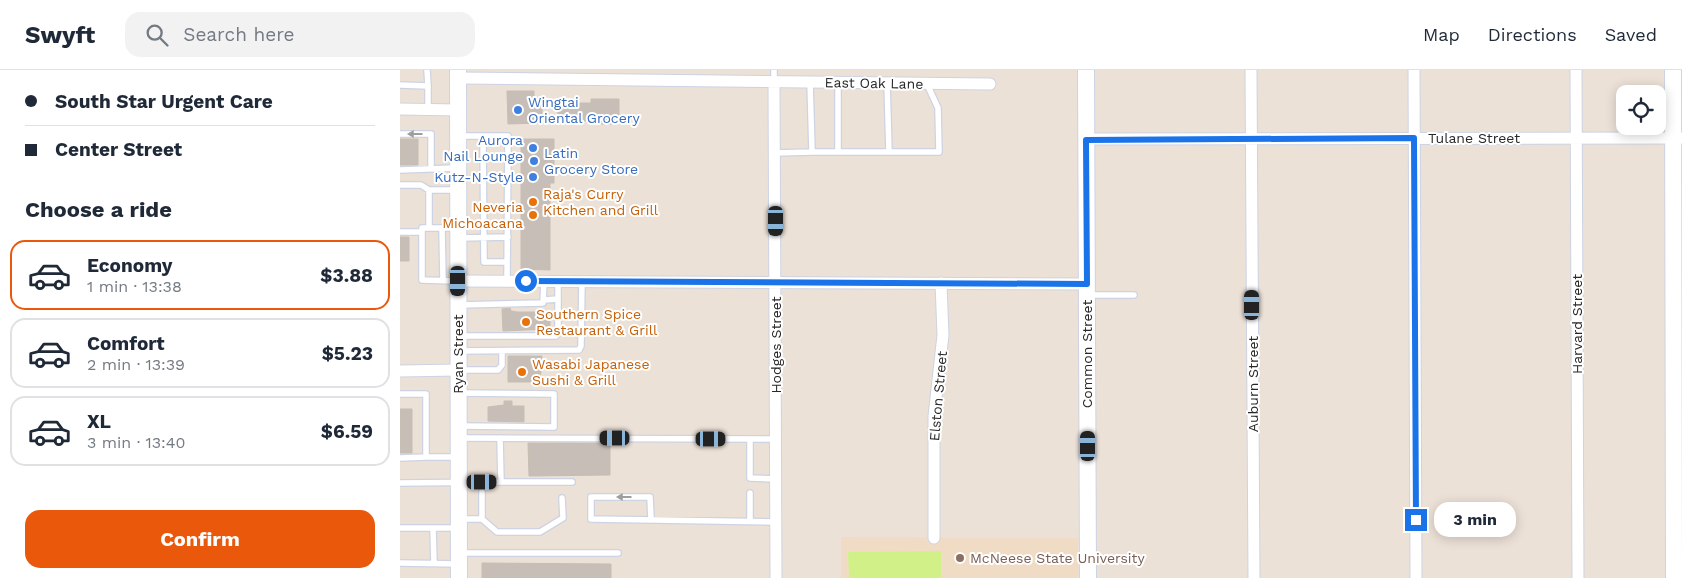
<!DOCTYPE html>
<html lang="en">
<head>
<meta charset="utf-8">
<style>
  body { margin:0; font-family:"Work Sans",sans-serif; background:#f2f2f3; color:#1f2937; height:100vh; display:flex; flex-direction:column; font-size:19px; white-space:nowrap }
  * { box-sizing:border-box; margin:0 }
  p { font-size:16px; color:#747a83 }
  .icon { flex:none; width:28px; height:28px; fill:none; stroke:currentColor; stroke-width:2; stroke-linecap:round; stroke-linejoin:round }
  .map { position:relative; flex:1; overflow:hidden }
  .sheet { display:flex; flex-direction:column; background:#fff; width:400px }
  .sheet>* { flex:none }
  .hud { display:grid; align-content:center; height:110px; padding:0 25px; background:#fff }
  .controls { position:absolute; left:1216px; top:15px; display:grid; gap:10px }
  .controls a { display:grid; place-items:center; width:50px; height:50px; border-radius:10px; background:#fff; box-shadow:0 2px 12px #0003; font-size:25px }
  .end { position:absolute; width:22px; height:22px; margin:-11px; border:6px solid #1a73e8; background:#fff; box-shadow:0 0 0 2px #fff }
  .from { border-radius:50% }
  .bubble { position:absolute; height:35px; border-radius:15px; background:#fff; box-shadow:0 2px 12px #0003; font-size:16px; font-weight:700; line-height:35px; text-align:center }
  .car { position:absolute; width:15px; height:30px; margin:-15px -8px; border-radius:6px; box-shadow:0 0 4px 1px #0007; background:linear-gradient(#222 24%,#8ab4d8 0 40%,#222 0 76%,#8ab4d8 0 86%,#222 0) }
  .hud b { display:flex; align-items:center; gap:18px; height:48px; font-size:19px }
  .hud b+b { border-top:1px solid #e0e1e3 }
  .hud i { width:12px; height:12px; background:#1f2937 }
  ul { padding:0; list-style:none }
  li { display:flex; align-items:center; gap:15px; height:70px; margin:0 10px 8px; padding:0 15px; border:2px solid #e0e1e3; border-radius:15px }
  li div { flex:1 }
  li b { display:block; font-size:19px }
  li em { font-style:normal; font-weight:700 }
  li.active { border-color:#ea580c }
  li>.icon { width:45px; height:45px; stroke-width:1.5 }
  h2 { padding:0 25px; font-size:22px; line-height:60px }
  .action { display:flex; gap:10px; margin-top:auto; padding:10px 25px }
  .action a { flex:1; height:58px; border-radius:15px; background:#ea580c; color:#fff; font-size:20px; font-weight:700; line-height:58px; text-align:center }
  header { display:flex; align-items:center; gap:30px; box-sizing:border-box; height:70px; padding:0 25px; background:#fff; border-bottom:1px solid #e0e1e3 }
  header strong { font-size:24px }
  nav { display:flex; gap:28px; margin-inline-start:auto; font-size:18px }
  .search { width:350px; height:45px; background:#f2f2f3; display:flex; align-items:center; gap:12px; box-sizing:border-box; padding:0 18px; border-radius:15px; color:#747a83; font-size:19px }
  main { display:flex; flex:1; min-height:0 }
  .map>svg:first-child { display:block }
</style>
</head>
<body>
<header>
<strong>Swyft</strong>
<div class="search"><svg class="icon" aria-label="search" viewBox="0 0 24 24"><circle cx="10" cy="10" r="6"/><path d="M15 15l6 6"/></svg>Search here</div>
<nav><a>Map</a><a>Directions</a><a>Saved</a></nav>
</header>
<main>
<section class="sheet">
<div class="hud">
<b><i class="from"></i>South Star Urgent Care</b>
<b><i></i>Center Street</b>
</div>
<h2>Choose a ride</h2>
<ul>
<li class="active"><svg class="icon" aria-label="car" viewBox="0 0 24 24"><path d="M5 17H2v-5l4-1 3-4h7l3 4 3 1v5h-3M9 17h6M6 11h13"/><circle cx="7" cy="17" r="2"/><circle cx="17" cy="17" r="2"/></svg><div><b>Economy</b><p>1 min · 13:38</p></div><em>$3.88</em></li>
<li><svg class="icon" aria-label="car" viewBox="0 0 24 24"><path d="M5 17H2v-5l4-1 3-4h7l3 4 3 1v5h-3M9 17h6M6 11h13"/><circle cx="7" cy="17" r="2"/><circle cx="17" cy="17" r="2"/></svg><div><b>Comfort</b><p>2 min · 13:39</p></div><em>$5.23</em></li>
<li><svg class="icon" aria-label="car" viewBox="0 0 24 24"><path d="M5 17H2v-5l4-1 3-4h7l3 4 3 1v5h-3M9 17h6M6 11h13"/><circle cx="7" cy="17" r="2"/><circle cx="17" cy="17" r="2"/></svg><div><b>XL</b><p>3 min · 13:40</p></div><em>$6.59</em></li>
</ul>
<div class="action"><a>Confirm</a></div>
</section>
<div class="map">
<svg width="1282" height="508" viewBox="0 0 1282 508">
  <rect width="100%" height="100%" fill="#ece1d7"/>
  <path fill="#f0dcc4" d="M441,467l237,1v40h-237z"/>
  <path fill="#d1f188" d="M541,481v27h-92l-1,-26z"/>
  <path fill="#c7beb7" stroke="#c7bdb1" d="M107,21h27v12h8v20l-34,1z
    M191,29h28v22h-7v3h-21v-3h-33v-18h33z
    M0,69h18v26h-18z
    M121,69h33v44h-4v87l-29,-1z
    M0,167h9v24h-9z
    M110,238l1,3 6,1h22v2h11v15l-47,2 -1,-22z
    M108,286h34l-2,26h-32z
    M104,331h8v5h12v16l-36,-1v-14l16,-2z
    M0,339h12v44h-12z
    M128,373h82v32l-81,1z
    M82,493l129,1v14h-129z"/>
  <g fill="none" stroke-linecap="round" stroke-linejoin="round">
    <defs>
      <path id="lane" d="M374,0v12
        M410,12l2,70h127l-1,-44 -11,-24
        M438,13v69
        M487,13l2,69
        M0,15l28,1 -1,-16
        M28,16v24
        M0,64h31v34
        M60,66h48l-1,145
        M83,66l1,126h23
        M375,83l37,-1
        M0,100l56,-2
        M0,115h21l8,5
        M29,158v-38h27
        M42,158l1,52
        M0,162h22
        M60,168l48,-1
        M56,211l-34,-1v-52h34
        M689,225h45
        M144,230l14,-1
        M60,235l83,-2 1,-22
        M60,266h96l2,-3v-52
        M60,281l119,-1 2,-4 1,-65
        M60,300h38l4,-5v-14
        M0,324h26v63l-26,1
        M60,356l94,1v-33l-94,-1
        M61,368l315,1
        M350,369v39l26,1
        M26,387h30
        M101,412h71
        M0,413l101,-1 -1,-44
        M82,422v27
        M350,423v28
        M61,449h21l15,13h43l23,-14 -1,-20
        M251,449l-1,-22h-59v22l185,3
        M0,458h56
        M33,458l1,35
        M61,483h157
        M0,493l58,1"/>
      <path id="street" d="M851,0l3,508
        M1014,0l2,508
        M1176,0l2,508
        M58,8l532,6
        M374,12l2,496
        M0,39l58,1
        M686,69l596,-1
        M58,211l629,3
        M0,301l58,-1
        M534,468v-122l9,-81 -2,-52"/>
      <path id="secondary" d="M58,0l1,508
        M686,0l2,508
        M1273,0l1,508"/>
    </defs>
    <use href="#lane" stroke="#cdd3e3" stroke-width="8"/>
    <use href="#street" stroke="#cdd3e3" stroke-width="13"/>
    <use href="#secondary" stroke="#cdd3e3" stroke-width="18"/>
    <use href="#lane" stroke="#fff" stroke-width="5.5"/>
    <use href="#street" stroke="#fff" stroke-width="11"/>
    <use href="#secondary" stroke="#fff" stroke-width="16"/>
  </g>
  <defs><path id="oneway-solid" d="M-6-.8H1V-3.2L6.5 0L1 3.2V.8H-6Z" transform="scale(1.25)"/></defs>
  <g fill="#9e9e9e">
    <use href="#oneway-solid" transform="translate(15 64) rotate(180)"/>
    <use href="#oneway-solid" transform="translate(224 427) rotate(180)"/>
  </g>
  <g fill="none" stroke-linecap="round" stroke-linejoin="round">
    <path stroke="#1a73e8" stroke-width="6" d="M126,211l561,3 -1,-144 328,-2 2,382"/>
  </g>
  <g fill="#3f7fe0" stroke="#fff" stroke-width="2">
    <circle cx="118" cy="40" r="5"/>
    <circle cx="133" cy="78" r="5"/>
    <circle cx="134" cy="91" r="5"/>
    <circle cx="133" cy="107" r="5"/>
  </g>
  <g fill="#e8710a" stroke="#fff" stroke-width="2">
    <circle cx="133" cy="132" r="5"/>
    <circle cx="133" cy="145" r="5"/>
    <circle cx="126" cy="252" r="5"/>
    <circle cx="122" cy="302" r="5"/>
  </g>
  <circle fill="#8d6e63" stroke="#fff" stroke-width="2" cx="560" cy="488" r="5"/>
  <g text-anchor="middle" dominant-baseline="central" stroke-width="4" stroke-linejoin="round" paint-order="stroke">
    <g font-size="14" fill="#282828" stroke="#fff">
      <text transform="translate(474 13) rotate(1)">East Oak Lane</text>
      <text x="1074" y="68">Tulane Street</text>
      <text transform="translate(1177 254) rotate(-90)">Harvard Street</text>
      <text transform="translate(376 275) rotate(-90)">Hodges Street</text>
      <text transform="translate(58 284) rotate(-90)">Ryan Street</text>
      <text transform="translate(687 284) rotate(-90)">Common Street</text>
      <text transform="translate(853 314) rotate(-90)">Auburn Street</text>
      <text transform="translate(538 326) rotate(-85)">Elston Street</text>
    </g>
    <g font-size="14" fill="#366cbe" stroke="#fff" text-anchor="start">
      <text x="128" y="32">Wingtai<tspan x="128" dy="16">Oriental Grocery</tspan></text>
      <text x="123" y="70" text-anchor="end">Aurora<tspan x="123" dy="16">Nail Lounge</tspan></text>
      <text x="144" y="83">Latin<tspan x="144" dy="16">Grocery Store</tspan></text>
      <text x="123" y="107" text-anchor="end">Kutz-N-Style</text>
    </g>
    <g font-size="14" fill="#c56008" stroke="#fff" text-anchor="start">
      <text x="143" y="124">Raja's Curry<tspan x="143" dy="16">Kitchen and Grill</tspan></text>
      <text x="123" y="137" text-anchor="end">Neveria<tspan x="123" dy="16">Michoacana</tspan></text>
      <text x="136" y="244">Southern Spice<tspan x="136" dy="16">Restaurant &amp; Grill</tspan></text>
      <text x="132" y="294">Wasabi Japanese<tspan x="132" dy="16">Sushi &amp; Grill</tspan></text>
    </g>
    <g font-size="14" fill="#785e54" stroke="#fff" text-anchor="start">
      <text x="570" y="488">McNeese State University</text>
    </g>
  </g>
</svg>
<div class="controls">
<a><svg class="icon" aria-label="locate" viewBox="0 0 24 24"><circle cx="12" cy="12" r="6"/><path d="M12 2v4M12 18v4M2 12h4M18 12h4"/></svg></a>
</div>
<i class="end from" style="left:126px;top:211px"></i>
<i class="end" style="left:1016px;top:450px"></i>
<div class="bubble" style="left:1034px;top:432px;width:82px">3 min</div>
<i class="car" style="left:376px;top:151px;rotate:180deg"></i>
<i class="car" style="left:58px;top:211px;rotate:180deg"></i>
<i class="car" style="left:852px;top:235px;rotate:0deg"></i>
<i class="car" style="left:215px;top:368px;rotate:270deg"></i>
<i class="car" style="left:311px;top:369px;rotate:90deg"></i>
<i class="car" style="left:688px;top:376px;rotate:0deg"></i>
<i class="car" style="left:82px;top:412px;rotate:90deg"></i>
</div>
</main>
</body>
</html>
